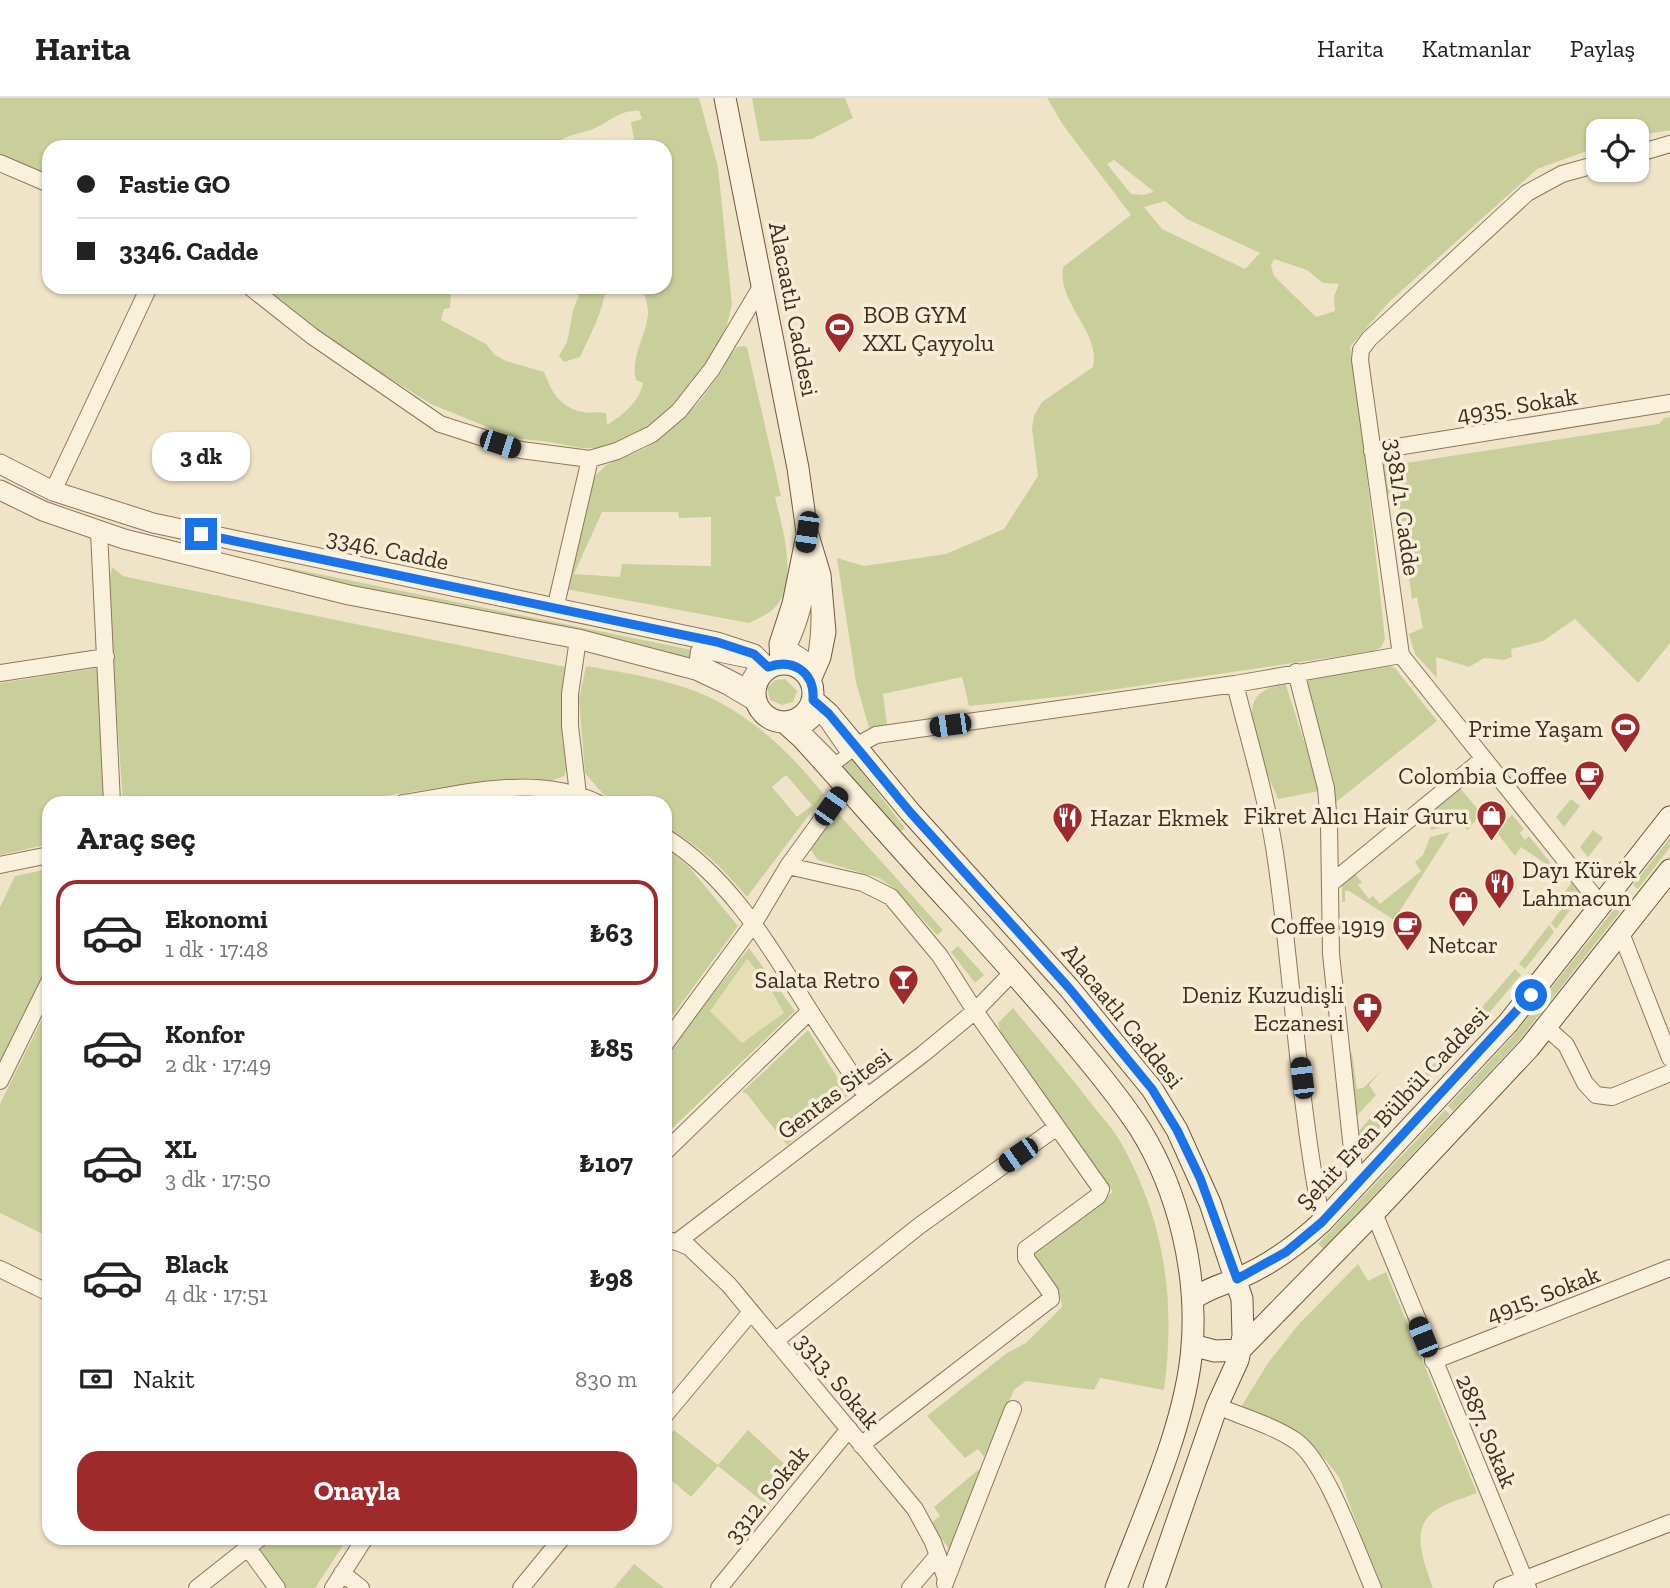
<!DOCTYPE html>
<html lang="tr">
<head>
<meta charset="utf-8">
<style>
  body { margin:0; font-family:"Zilla Slab",serif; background:#f2f2f2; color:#222; height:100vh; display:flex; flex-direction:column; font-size:26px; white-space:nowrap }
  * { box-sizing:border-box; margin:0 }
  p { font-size:23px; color:#767676 }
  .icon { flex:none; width:38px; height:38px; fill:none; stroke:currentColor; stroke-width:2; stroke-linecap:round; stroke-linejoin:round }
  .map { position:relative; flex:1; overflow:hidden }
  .sheet { position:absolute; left:42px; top:698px; width:630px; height:749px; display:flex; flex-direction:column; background:#fff; border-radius:21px; box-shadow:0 2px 5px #0004 }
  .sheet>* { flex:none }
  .hud { position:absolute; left:42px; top:42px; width:630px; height:154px; border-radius:21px; box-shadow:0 2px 5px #0004; display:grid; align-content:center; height:154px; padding:0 35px; background:#fff }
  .fabs { position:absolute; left:1586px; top:21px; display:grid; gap:14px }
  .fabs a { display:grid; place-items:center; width:63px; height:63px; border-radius:14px; background:#fff; box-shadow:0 2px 5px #0004; font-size:35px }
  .end { position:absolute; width:32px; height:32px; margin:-16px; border:9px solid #1a73e8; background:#fff; box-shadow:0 0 0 4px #fff }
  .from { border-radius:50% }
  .bubble { position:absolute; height:49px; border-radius:21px; background:#fff; box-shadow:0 2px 5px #0004; font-size:23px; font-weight:700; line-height:49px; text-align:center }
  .car { position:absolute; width:21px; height:42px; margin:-21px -10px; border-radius:9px; box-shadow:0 0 5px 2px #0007; background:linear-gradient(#222 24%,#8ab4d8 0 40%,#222 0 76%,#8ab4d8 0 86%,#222 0) }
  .hud b { display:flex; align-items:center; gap:24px; height:66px; font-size:26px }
  .hud b+b { border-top:2px solid #e0e0e0 }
  .hud i { width:18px; height:18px; background:#222 }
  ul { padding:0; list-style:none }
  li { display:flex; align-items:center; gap:21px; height:105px; margin:0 14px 10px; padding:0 21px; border:4px solid transparent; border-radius:21px }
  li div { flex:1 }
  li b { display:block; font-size:26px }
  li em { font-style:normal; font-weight:700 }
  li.active { border-color:#9e2a2b }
  li>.icon { width:63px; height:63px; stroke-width:1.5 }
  h2 { padding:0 35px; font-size:32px; line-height:84px }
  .pay { display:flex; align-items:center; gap:18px; height:77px; padding:0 35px; font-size:26px }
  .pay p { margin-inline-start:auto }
  .button { display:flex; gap:14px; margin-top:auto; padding:14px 35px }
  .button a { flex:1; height:80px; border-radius:21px; background:#9e2a2b; color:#fff; font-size:28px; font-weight:700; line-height:80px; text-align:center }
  header { display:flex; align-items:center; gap:42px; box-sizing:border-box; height:98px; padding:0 35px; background:#fff; border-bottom:2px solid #e0e0e0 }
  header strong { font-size:33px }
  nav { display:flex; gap:38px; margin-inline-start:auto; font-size:24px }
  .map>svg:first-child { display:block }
</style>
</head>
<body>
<header>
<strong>Harita</strong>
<nav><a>Harita</a><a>Katmanlar</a><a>Paylaş</a></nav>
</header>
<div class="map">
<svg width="1670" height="1490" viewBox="0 0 1670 1490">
  <rect width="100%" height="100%" fill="#f0e4c8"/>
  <path fill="#e6deb5" d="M746,861l21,24 17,30 -42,30 -33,-32z"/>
  <path fill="#c9cf9b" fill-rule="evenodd" d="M0,0h699l19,69 14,137 -5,21 -16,33 -45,55 -22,19 -38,16h-26l-30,-6 -36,-4 -83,-34 -120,-75 -55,-42h201l-6,5 -1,16 -6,1 -3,11 45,24 9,11 11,6 38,11c8,20 15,35 39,40 8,2 14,-1 23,1l1,12c15,-9 33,-24 36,-42l-7,-3c-6,-23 10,-43 12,-66 1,-9 -5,-17 -4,-27h21v-140l-30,-1 -4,-24 11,-3 -3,-8c-18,-2 -31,12 -46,18 -11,4 -21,5 -32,11v7h-512v30l-49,-19z
    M752,0h93l8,20 -41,21 -52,2z
    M1047,0h623v32l-34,6v-5h-38v16l-61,22 -148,133 -39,45 14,102 21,190 -4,8 -6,4 -299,44 -107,11 -7,-29 -79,17 4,30 -18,4 -13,-46 -19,-124 27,8 82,-12 58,-25 34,-53 -6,-47 2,-13 8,-14 51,-35c8,-35 -36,-63 -30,-100l68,-52 -68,-90zM1114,62l39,31v1l-9,3 -13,-1 -24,-30zM1165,103l22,18 73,34 -15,16 -83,-40 -18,-22zM1274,161l33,11 16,13 16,1 -5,12 1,15 -19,6 -42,-41 -3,-10z
    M582,189h24c-3,25 -16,48 -26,70l-16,5 -5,-6 8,-14 6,-31z
    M743,248l4,1 34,149 -6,1c7,29 23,82 2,108 -7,9 -18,13 -28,18l-183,-34 26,-110 14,-14 40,-17 27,-21 25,-24 24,-32 7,-15 8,-9zM602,414h76l1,6 32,-1v49l-89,-2 -2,13 -46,-3z
    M1670,319v226l-32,40 -63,-64 -32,22 -32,8 1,8 -8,3 -20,-2 -15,9 -33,-10 1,21 -22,-24 -6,-20 14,-6 -6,-31 -5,2 -13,-93 -14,-16 -8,-27 16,-3v5l266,-41 5,-6z
    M112,469l11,9 18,4 425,87c-3,27 -7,55 -2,82 1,10 4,18 0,27l-13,5 -20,-3 -39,2 -154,23h-215l-15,-213z
    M284,469l413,84 -1,8 -412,-85z
    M1385,566l10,4 42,53 -102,82 -2,-25 -6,-24 -21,-55 1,-17 8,-8z
    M586,568c28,5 57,9 84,17 65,17 114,61 154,112l-77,102c-23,-28 -49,-53 -82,-70v-24h-46l-16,-9 -18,-21 -6,-74zM786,677l26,30 -15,12 -25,-30z
    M97,570l8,135h-56v41l-49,11v-172z
    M785,581l12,12 -4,11 -11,3 -12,-5 -3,-12 8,-8z
    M1285,584l35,109 -42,8c-10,-24 -37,-77 -22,-101 6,-9 20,-12 29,-16z
    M848,656l57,74 -5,4 -64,-69z
    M1460,690l21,25 -13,17 -10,-6 -27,6 -6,-13z
    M1571,701l9,7 -16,21 -8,-10z
    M835,712l108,120 -6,5 -42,-46 -16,-11 -61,-18 -10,-14z
    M1512,717l12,14 -4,4 5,7 4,-4 24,30 4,-2 10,11 -11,11 -13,-12 6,-8 -28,-19 -6,9 -20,-26z
    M1593,732l10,8 -15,19 -8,-10z
    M1450,734l-56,88 -45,-29h-4v11h-3v-17l13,-11 7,8 -4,3 11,14 4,-3 7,8 41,-33 -6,-9 8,-7 7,-18z
    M1670,740v9l-32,42 -5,-4z
    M665,749l25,21 48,58 -68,93 -5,-4z
    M49,771v94l-49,104v-160l15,-31z
    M1572,784l10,12 -26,35 -5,-6 12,-16 -5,-6z
    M1615,810l5,4 -102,130 -65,69 -5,-5 64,-69z
    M1549,827l5,7 -29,37 -6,-5z
    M958,848l26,29 -9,8 -24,-31z
    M749,850l46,63 -130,124v-80zM747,861l20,24 17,30 -42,30 -32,-32z
    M1515,871l6,6 -49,58 -7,-6z
    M49,907v232l-49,-24v-109z
    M1013,910c27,33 55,65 81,99 9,11 19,22 26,34 45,79 56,160 44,249l-64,-12 -6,12 -68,-9 -12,9 -30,67 -6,-8 -13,9 -38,-42 80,-63 19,-10 36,-36 -1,-8 -31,-49 83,-58 -112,-159 -3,-10z
    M808,932l40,65 -61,50 -40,-51 -5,-2z
    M1461,935l6,5 -41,43 -5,-3z
    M1352,955l5,36 6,-1 19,-18 -13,15 7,10 -21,23 -8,-64z
    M1418,984l5,3 -65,67 -2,-18 29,-32h4l7,6z
    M1445,1012l5,4 -126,135 -6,-5z
    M1358,1166l10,17 18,-9 91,221c-13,5 -29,9 -41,17 -28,18 -11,54 -3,78h-52l-41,-109c-26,-40 -57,-54 -99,-72l27,-44 31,-39z
    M674,1332l44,35 30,-35 47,44 -27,32 -50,-40 -27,31 -26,-22v-34z
    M978,1372l3,5 -32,74 -18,-26 9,-7 -6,-9z
    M272,1440h76l-33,50h-30l-26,-39z
    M634,1466l30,24h-50z"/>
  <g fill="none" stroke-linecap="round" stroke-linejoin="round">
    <defs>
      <path id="pedestrian" d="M808,464h5c5,34 7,66 0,100l-23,-15c13,-27 21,-54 18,-85z
        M697,553l58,12v4l-10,17 -49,-25z
        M821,617l27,39 -12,9 -33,-33z"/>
      <path id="minor" d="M1636,56l34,-10
        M0,65l49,21
        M1598,66l-36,10 -35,19 -158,146 -8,11 -1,10 41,295 200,250
        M250,189l62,49 128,88 81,26 69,9 27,-8 35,-17 27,-23 33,-42 50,-84
        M1372,353l298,-48
        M53,393l96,-204
        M99,434l13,271
        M555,511l35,-150
        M1296,574l30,116 3,36 2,130 25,233
        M0,575l106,-16
        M1235,586c15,60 34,121 42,183 16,118 22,238 45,355
        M856,648l20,-11 359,-51 166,-29
        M578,696l-8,-68v-32l8,-55
        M403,705c67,-10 131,-29 195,0
        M665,739c63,39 102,105 140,166 20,32 41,63 62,94
        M0,767l49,-10
        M788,768l75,17 28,14 49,59 35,55 126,178 -3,7 -72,53v9l24,34 1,7 -3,2 -187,144
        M1330,786l153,-125
        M1621,835l49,125
        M1547,930l19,17 19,38 11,12 16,2 58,-24
        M665,946l89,-121 34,-57 58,-80
        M0,983l49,-99
        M665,1054l145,-141
        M1374,1115l154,375
        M665,1142l12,2 12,5 40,38 186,224 18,33 13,37
        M677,1144l246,-188 52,-43 38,-39
        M0,1171l49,24
        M775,1243l144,-115 138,-99
        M1433,1263l237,-93
        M1217,1308c26,11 55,19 79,35 30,21 61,111 77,147
        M665,1317l86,-103
        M248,1450l29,40
        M342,1475l19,15
        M945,1485l68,-174
        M197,1490l63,-50
        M333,1490l32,-50
        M521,1490l41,-50
        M719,1490l130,-159
        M910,1490l28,-33
        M1502,1490l168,-65"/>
      <path id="tertiary" d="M0,366l53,27 100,32 564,119 37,12 14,14
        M0,392l43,21 81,28 225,56 229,44 118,31 32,15 27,16"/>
      <path id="secondary" d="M725,0l73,370 9,64 13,43 5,57 -5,25 -10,23
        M781,565l-1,-19 13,-40 13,-64
        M755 595a29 29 0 1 1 58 0a29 29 0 1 1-58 0Z
        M813,602l16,14 81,98 159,176 83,101 25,41 33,73 32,96 1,37 -5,24 -21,46 -63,182
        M784,624l18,16c51,56 100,113 152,169 44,48 87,96 129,147 20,24 40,49 57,75 39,63 58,145 52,218 -6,78 -48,167 -76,241
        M1193,1201c15,-11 29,-14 46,-21 31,-13 58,-33 83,-56l186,-199 162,-206
        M1192,1247l23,6 25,-1
        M1240,1252l134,-137 155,-165 141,-178"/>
    </defs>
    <use href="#pedestrian" stroke="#8d765c" stroke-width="14"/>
    <use href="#minor" stroke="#8d765c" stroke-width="18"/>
    <use href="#tertiary" stroke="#8d765c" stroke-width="21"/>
    <use href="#secondary" stroke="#6f573f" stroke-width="23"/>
    <use href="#pedestrian" stroke="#faf1dc" stroke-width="12"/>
    <use href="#minor" stroke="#faf1dc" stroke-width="16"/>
    <use href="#tertiary" stroke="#faf1dc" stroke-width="19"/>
    <use href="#secondary" stroke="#faf1dc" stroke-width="21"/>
  </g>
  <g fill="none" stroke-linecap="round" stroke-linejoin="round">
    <path stroke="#1a73e8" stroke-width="9" d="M201,436l516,108 37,12 14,13c25,-9 47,5 45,33l16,14 81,98 159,176 83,101 25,41 23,48 37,101 49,-27 36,-30 209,-227"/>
  </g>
  <defs>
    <symbol id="stadium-pin" viewBox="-11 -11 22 30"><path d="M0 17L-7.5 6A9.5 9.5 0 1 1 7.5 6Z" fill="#9e2a2b" stroke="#f7eed8"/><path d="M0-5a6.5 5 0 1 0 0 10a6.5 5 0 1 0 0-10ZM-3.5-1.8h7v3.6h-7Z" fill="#fff"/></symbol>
    <symbol id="cafe-pin" viewBox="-11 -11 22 30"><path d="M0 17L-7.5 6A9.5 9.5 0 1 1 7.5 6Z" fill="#9e2a2b" stroke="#f7eed8"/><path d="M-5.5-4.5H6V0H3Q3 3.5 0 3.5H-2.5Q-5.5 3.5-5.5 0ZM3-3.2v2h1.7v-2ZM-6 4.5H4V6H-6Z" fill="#fff"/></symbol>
    <symbol id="shop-pin" viewBox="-11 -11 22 30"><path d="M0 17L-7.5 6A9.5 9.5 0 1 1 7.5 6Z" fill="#9e2a2b" stroke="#f7eed8"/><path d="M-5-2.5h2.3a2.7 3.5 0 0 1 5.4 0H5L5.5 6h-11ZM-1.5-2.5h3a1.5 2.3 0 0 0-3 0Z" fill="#fff"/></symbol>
    <symbol id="restaurant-pin" viewBox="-11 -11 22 30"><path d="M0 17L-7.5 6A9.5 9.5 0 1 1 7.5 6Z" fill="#9e2a2b" stroke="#f7eed8"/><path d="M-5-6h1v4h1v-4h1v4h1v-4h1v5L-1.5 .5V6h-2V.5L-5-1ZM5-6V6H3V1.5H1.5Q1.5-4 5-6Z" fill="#fff"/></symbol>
    <symbol id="bar-pin" viewBox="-11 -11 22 30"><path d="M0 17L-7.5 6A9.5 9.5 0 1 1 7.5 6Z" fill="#9e2a2b" stroke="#f7eed8"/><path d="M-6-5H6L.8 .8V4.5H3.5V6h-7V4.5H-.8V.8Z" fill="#fff"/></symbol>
    <symbol id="pharmacy-pin" viewBox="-11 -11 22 30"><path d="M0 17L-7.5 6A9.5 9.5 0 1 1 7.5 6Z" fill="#9e2a2b" stroke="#f7eed8"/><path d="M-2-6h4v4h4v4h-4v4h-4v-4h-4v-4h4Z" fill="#fff"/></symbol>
  </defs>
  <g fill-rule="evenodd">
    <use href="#stadium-pin" x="822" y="212" width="35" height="47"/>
    <use href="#stadium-pin" x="1608" y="612" width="35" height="47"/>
    <use href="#cafe-pin" x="1572" y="660" width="35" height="47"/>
    <use href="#shop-pin" x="1474" y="700" width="35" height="47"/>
    <use href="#restaurant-pin" x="1050" y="702" width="35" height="47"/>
    <use href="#restaurant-pin" x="1482" y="768" width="35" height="47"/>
    <use href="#shop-pin" x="1446" y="786" width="35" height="47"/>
    <use href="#cafe-pin" x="1390" y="810" width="35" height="47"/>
    <use href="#bar-pin" x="886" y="864" width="35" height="47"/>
    <use href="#pharmacy-pin" x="1350" y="892" width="35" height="47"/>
  </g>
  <g text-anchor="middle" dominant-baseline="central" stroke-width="7" stroke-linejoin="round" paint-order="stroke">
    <g font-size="24" fill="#3d2e20" stroke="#f7eed8">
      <text transform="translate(794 211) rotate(79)">Alacaatlı Caddesi</text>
      <text transform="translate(1517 307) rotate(-9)">4935. Sokak</text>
      <text transform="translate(1403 409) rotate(82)">3381/1. Cadde</text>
      <text transform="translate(388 451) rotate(12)">3346. Cadde</text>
      <text transform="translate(1123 918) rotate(51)">Alacaatlı Caddesi</text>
      <text transform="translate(834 995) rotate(-37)">Gentas Sitesi</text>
      <text transform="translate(1392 1010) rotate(-47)">Şehit Eren Bülbül Caddesi</text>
      <text transform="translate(1543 1196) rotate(-21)">4915. Sokak</text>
      <text transform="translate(838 1283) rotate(50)">3313. Sokak</text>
      <text transform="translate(1487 1333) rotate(67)">2887. Sokak</text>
      <text transform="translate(766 1396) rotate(-51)">3312. Sokak</text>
    </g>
    <g font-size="24" fill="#3d2e20" stroke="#f7eed8" text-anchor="end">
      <text x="863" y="216" text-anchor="start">BOB GYM<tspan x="863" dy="28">XXL Çayyolu</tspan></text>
      <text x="1603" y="630">Prime Yaşam</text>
      <text x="1567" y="677">Colombia Coffee</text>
      <text x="1468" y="717">Fikret Alıcı Hair Guru</text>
      <text x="1090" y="719" text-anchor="start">Hazar Ekmek</text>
      <text x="1522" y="771" text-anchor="start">Dayı Kürek<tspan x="1522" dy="28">Lahmacun</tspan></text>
      <text x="1385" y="827">Coffee 1919</text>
      <text x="1463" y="846" text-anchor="middle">Netcar</text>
      <text x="880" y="881">Salata Retro</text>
      <text x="1344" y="896">Deniz Kuzudişli<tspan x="1344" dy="28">Eczanesi</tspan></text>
    </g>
  </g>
</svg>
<div class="fabs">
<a><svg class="icon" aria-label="locate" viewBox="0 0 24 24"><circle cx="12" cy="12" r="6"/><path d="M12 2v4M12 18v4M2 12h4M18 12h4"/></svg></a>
</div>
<i class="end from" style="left:1531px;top:897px"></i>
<i class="end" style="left:201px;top:436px"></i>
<div class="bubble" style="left:152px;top:334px;width:98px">3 dk</div>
<i class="car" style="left:500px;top:346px;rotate:108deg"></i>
<i class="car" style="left:807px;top:434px;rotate:188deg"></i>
<i class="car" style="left:950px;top:627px;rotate:262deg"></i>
<i class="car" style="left:831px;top:708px;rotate:35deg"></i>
<i class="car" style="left:1302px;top:980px;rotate:353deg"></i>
<i class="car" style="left:1018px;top:1057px;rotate:235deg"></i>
<i class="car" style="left:1423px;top:1239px;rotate:338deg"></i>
<div class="hud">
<b><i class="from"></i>Fastie GO</b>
<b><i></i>3346. Cadde</b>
</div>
<section class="sheet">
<h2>Araç seç</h2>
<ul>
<li class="active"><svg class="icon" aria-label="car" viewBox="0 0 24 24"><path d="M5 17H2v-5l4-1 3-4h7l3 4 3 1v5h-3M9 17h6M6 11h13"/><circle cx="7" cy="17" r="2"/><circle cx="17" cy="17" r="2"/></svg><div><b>Ekonomi</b><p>1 dk · 17:48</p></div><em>₺63</em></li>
<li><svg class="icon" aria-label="car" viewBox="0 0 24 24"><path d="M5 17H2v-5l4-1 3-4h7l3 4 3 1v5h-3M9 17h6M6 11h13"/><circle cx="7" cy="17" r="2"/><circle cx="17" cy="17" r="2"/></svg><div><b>Konfor</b><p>2 dk · 17:49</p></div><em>₺85</em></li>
<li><svg class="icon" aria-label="car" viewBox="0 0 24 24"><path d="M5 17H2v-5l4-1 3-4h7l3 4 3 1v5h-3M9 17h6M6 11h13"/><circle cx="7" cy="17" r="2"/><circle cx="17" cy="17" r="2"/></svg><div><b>XL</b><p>3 dk · 17:50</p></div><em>₺107</em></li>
<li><svg class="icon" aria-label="car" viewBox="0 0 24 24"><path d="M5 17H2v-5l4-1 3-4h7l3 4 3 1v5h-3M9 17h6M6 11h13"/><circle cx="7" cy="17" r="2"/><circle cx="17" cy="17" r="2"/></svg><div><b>Black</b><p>4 dk · 17:51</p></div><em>₺98</em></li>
</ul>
<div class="pay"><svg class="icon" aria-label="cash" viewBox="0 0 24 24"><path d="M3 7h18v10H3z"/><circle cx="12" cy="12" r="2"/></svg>Nakit<p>830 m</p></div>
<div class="button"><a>Onayla</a></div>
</section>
</div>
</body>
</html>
